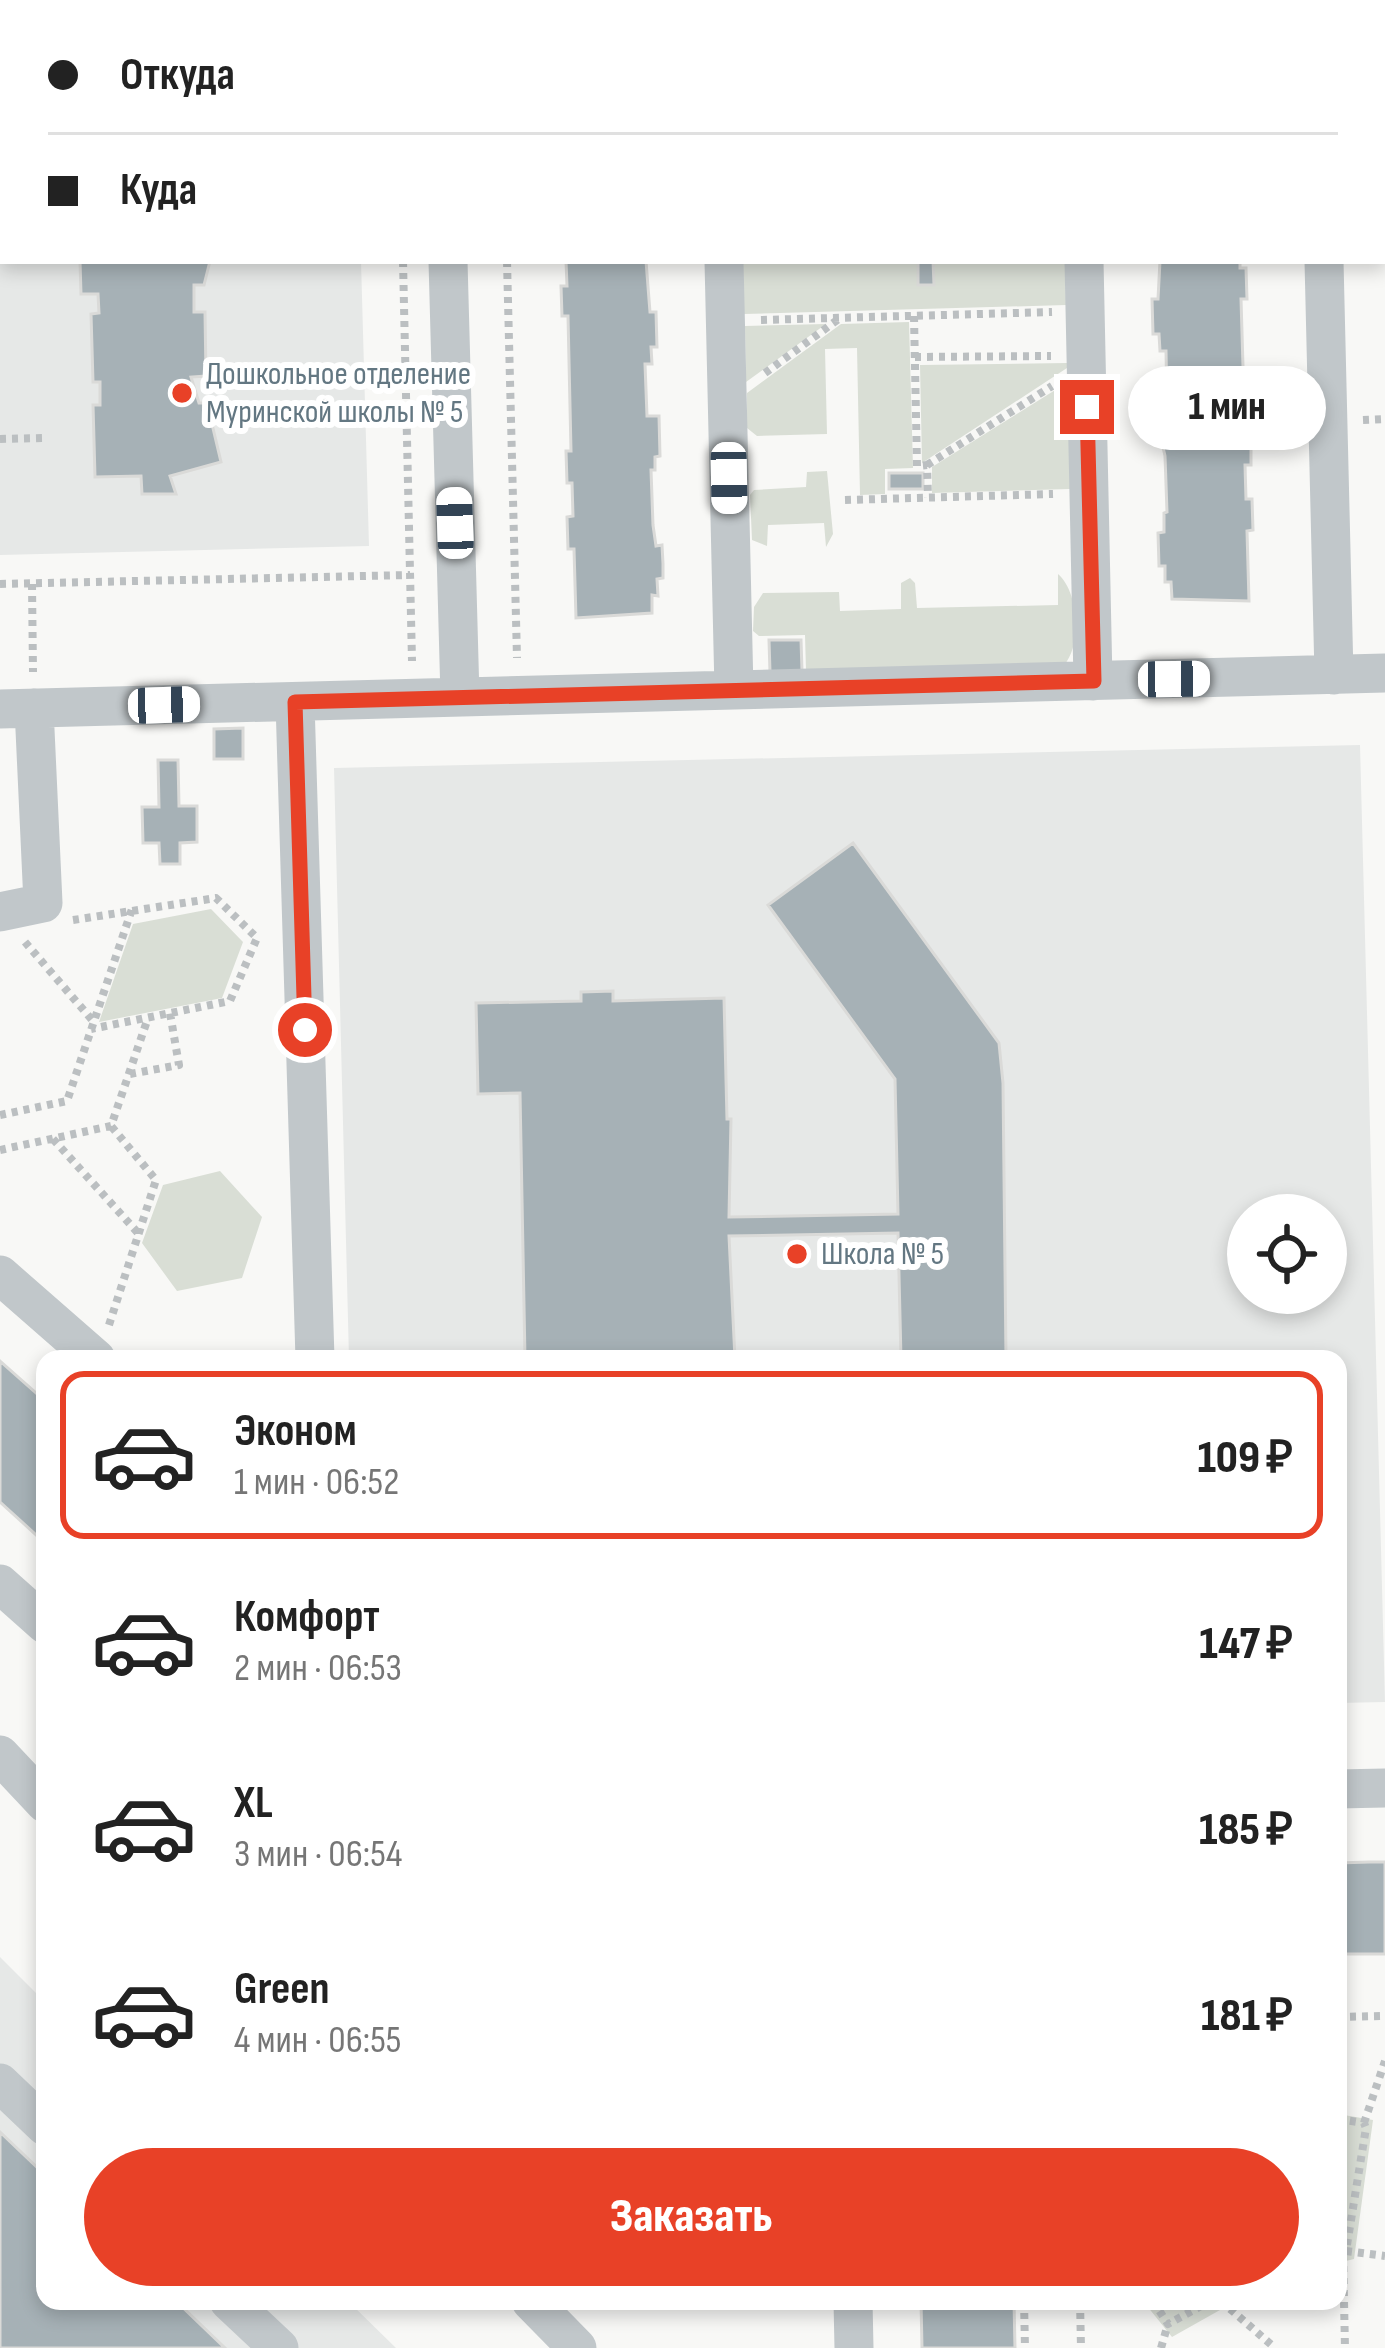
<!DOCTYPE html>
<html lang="ru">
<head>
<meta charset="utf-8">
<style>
  body { margin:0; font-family:"Sofia Sans Condensed",sans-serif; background:#f6f6f6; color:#222; height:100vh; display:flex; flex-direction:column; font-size:45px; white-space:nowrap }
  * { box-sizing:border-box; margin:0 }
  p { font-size:39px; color:#767676 }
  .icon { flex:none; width:66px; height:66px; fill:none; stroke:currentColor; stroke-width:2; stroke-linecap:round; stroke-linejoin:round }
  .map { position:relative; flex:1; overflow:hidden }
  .side { position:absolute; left:36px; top:1350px; width:1311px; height:960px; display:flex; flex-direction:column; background:#fff; border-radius:24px; box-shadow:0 6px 18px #0003 }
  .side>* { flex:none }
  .banner { position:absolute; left:0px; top:0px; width:1386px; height:264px; box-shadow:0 6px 18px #0003; display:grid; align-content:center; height:264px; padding:0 48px; background:#fff }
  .fabs { position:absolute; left:1227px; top:1194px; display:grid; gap:24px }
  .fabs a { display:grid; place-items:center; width:120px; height:120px; border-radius:50%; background:#fff; box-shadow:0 6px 18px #0003; font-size:60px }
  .end { position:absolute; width:54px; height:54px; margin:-27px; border:15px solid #e84127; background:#fff; box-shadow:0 0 0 6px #fff }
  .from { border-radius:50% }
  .bubble { position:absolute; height:84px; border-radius:42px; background:#fff; box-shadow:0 6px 18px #0003; font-size:39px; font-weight:800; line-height:84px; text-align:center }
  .car { position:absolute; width:36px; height:72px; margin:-36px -18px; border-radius:15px; box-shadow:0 0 9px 3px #0007; background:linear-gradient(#fff 24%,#345 0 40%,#fff 0 76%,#345 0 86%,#fff 0) }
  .banner b { display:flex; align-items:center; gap:42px; height:114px; font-size:45px }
  .banner b+b { border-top:3px solid #e0e0e0 }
  .banner i { width:30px; height:30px; background:#222 }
  ul { padding:21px 0 0; list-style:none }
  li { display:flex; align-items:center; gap:36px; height:168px; margin:0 24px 18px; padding:0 24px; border:6px solid transparent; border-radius:24px }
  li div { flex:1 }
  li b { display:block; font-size:45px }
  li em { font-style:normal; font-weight:800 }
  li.active { border-color:#e84127 }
  li>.icon { width:108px; height:108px; stroke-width:1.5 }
  .primary-button { display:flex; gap:24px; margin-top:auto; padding:24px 48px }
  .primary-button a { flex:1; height:138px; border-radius:72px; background:#e84127; color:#fff; font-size:48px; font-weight:800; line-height:138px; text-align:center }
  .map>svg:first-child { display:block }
</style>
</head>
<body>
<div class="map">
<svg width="1385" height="2348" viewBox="0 0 1385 2348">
  <rect width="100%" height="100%" fill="#f8f8f6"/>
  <path fill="#e6e8e7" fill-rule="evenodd" d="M0,108h3v153h358l8,285 -369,9z
    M1360,745l25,957 -47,1v-344h-989l-15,-591zM1248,1215h78v78h-78z
    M0,1957l45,45v299h303l48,47h-396z"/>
  <path fill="#d9ded5" d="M743,261h322l1,44 -322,9z
    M909,322l4,146 -28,1v25l-25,1 -3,-147 -32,1 2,85 -70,2 -10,-8v-35l94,-69z
    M826,324l-80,58 -1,-56z
    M1067,363v5l-145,95 -2,-98z
    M1068,382l2,107 -138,4v-26z
    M827,471l6,63 -7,13 -2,-24 -56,2 -1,21 -15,-6 -2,-45 4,-5 52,-3 1,-15z
    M1058,574c21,18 24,71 6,91l-258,6 -1,-36 -46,1 -6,-5 1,-24 9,-14 76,-1 1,19 61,-2v-26l9,-5 5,5 2,25 141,-3z
    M211,909l32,33 -21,56 -123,24 34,-98z
    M220,1171l42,46 -20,61 -65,13 -35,-48 21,-58z
    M1338,2114l35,6 -19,139 -16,4z
    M1143,2301h93l-64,36z"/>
  <path fill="#a6b1b6" stroke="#dadad8" stroke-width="3" d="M540,0h224v3z
    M1030,0h223v3h-218z
    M80,261h130l-6,24h-10v27h11l1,64 -15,1 8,26h8l14,59 -51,14 6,18h-34l-1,-18 -46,1 -2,-72h7v-23h-7l-2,-68 8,-1 -1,-19h-17z
    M566,261h80l4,51h6l1,35h-6l1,17h-7l2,52h12l1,40 -5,1v13h-4l2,55 3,21 6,-1 1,19v14l-6,1 1,17 -6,-1v18l-76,5 -2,-69h-6l-1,-32 6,-1 -1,-33h-5l-1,-32h5l-3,-135h-6l-1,-30h6z
    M918,261h15l1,24h-16z
    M1160,261h80v7h6l1,31h-6l4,135h6v31h-6l1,34h6l1,31 -6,1 2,70 -77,-2 -1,-17h-6v-16h-6l-1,-33 6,-1v-19l3,-1 -2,-56 -3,-13 -6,1 -1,-41 12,-1 -1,-51h-6l-1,-17h-6l-1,-35h6z
    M889,473h34v16h-34z
    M769,640h32l1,31 -32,1z
    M243,728v31h-29v-30z
    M158,760h20l1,46h18v36l-17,1v21h-20l-1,-21h-16l-1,-36h17z
    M853,843l146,200 4,40 3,276h-105l-3,-126 -169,3 6,123h-210l-5,-266 -42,1 -2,-91 105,-2v-9l32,-1v10l111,-3 3,121h4l-2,98 169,-3 -3,-135 -127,-174z
    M0,1361l45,40v142l-45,-41z
    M1369,1862h16v92h-47v-91z
    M0,2132l45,43v126h131l49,47h-225z
    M921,2301h93l1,47h-93z"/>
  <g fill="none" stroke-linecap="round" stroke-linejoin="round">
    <path stroke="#d3d8d9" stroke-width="39" stroke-dasharray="39 20" stroke-linecap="butt" d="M1091,3l2,-3"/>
    <path stroke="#bbbfc1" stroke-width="8" stroke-dasharray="6 6" stroke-linecap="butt" d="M398,0v3
      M500,0v3
      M0,229h3
      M403,261l9,400
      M507,261l10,397
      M914,316l3,150 10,-1 1,32
      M761,320l291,-8
      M915,357l136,-1
      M765,373l75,-55
      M1363,420l22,-1
      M0,439l43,-1
      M927,465l125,-79
      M845,500l208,-6
      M0,584l410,-9
      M32,584l1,88
      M73,920l143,-22 41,40 -27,63 -139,28
      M25,942l68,79
      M130,1074l49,-9 -9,-52
      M0,1115l67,-14 65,-192
      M53,1139l85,94
      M0,1150l111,-24 37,-108
      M109,1325l47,-145 -45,-54
      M1338,2017l47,-1
      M1338,2119l26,4 2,5 -20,123 -8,3
      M1364,2123l21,-62
      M1346,2251l39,5
      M1343,2254l2,94
      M1024,2301l1,47
      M1080,2301l1,47
      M1153,2301l15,23 42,-23
      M1221,2301l54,47
      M1161,2348l7,-24"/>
    <path stroke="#c1c7ca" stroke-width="39" d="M441,0v3
      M1317,0v3
      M9,3l128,-3
      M448,261l12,436
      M724,261l10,429
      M1084,261l9,420
      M1324,261l10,414
      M295,702l20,657
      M0,709l1385,-36
      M0,912l43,-9 -9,-195
      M0,1275l96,84
      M0,1584l45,40
      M0,1755l45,48
      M1338,1789l47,-1
      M0,2083l45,43
      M229,2301l50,47
      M531,2301l46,47
      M853,2301l1,47"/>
  </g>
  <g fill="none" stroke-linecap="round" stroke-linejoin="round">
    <path stroke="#e84127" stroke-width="15" d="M305,1030l-10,-328 799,-21 -7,-274"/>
  </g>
  <g fill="#e84127" stroke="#fff" stroke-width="4.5">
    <circle cx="182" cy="393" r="12"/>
    <circle cx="797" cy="1254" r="12"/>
  </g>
  <g text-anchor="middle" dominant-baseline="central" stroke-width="12" stroke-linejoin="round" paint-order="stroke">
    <g font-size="33" fill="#637782" stroke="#fff" text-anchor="start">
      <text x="206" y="374">Дошкольное отделение<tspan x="206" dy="38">Муринской школы № 5</tspan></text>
      <text x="821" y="1254">Школа № 5</text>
    </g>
  </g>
</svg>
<div class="fabs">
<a><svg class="icon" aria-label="locate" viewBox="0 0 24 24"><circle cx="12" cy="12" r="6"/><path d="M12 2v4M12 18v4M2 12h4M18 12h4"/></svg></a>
</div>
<i class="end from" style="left:305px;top:1030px"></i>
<i class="end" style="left:1087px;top:407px"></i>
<div class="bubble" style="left:1128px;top:366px;width:198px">1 мин</div>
<i class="car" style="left:729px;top:478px;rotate:179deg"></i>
<i class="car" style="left:455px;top:523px;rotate:358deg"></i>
<i class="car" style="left:1174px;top:679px;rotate:89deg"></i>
<i class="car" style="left:164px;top:705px;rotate:88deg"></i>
<div class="banner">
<b><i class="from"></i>Откуда</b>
<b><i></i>Куда</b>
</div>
<section class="side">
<ul>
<li class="active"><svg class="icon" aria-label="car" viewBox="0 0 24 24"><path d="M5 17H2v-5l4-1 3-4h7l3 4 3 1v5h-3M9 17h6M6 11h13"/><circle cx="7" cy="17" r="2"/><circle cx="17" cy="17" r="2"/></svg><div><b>Эконом</b><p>1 мин · 06:52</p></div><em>109 ₽</em></li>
<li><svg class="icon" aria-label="car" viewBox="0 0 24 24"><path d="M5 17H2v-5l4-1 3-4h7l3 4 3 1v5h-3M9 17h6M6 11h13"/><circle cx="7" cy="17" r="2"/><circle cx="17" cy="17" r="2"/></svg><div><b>Комфорт</b><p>2 мин · 06:53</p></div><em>147 ₽</em></li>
<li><svg class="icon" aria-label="car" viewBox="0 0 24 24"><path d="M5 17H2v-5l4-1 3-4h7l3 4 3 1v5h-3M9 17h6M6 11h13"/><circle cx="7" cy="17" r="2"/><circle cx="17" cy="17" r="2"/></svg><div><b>XL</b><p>3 мин · 06:54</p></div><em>185 ₽</em></li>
<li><svg class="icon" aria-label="car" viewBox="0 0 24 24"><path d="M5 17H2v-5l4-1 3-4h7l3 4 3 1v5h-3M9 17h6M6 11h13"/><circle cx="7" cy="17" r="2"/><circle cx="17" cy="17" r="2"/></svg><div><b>Green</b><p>4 мин · 06:55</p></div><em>181 ₽</em></li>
</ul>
<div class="primary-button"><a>Заказать</a></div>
</section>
</div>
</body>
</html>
